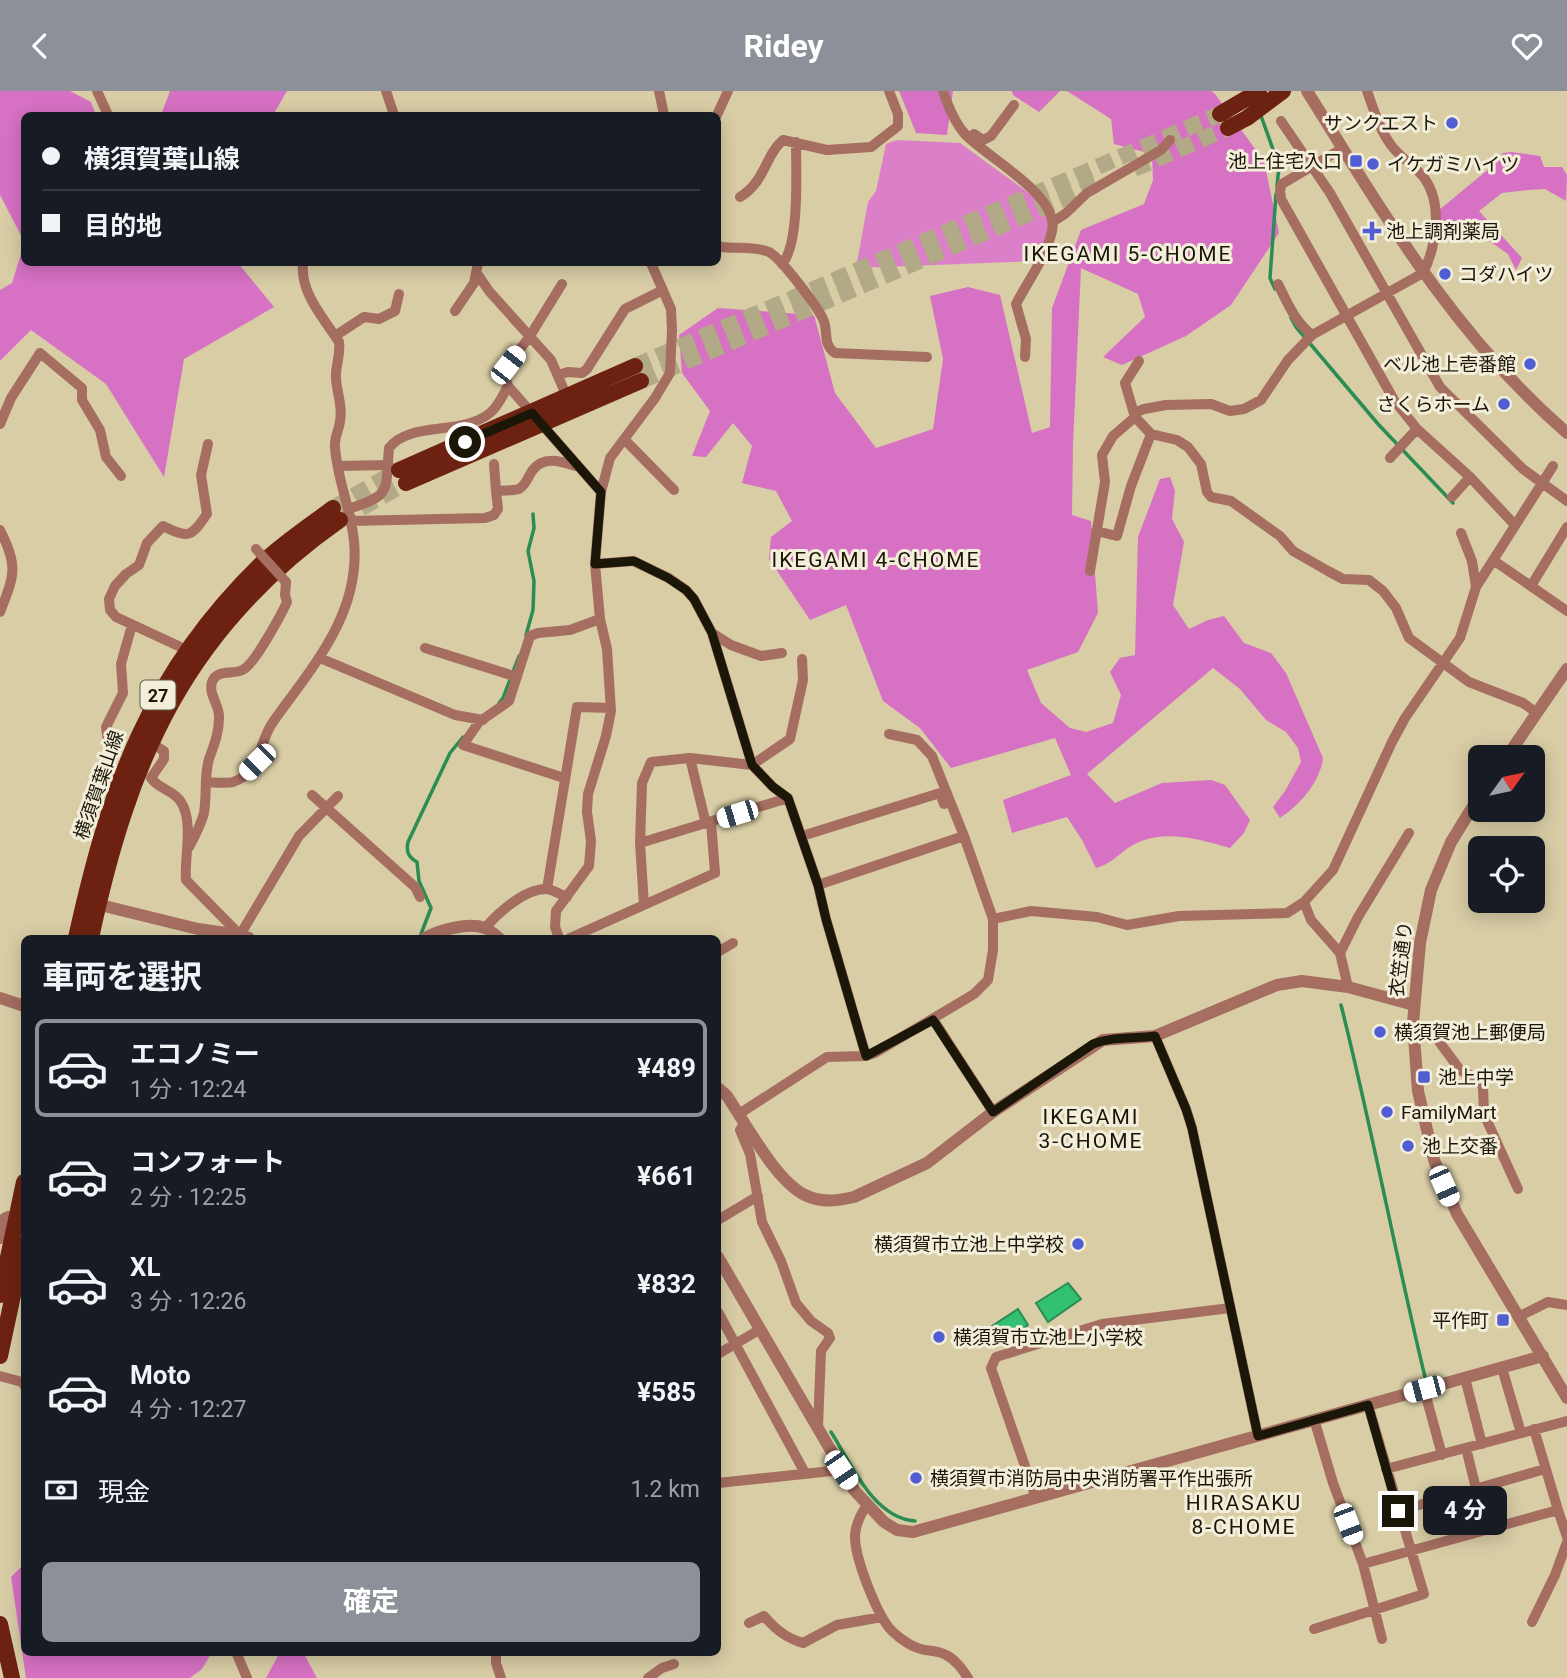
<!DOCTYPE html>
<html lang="ja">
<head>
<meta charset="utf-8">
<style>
  body { margin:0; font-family:Roboto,"Noto Sans JP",sans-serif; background:#20242c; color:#f1f3f6; height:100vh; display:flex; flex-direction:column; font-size:26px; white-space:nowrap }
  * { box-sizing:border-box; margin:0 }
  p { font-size:23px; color:#9ea1a6 }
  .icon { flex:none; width:38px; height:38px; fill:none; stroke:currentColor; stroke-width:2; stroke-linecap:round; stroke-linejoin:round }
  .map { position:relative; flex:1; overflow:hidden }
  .details { position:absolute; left:21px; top:844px; width:700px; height:721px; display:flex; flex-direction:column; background:#171b24; border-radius:10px; box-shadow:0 4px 18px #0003 }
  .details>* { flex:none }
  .banner { position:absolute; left:21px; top:21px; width:700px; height:154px; border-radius:10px; box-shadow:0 4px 18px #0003; display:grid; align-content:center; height:154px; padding:0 21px; background:#171b24 }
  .needle { width:46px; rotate:57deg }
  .controls { position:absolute; left:1468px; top:654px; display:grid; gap:14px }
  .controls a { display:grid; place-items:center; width:77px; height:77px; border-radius:10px; background:#171b24; box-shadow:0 4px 18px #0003; font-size:35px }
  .end { position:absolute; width:32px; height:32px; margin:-16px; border:9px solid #1b1708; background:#fff; box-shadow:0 0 0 4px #fff }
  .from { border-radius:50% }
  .bubble { position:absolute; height:49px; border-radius:10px; background:#171b24; box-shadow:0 4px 18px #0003; font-size:23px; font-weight:700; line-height:49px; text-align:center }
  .car { position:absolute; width:21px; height:42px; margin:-21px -10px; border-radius:9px; box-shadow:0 0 5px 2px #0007; background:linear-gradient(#fff 24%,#345 0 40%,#fff 0 76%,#345 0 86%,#fff 0) }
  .banner b { display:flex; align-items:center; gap:24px; height:66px; font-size:26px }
  .banner b+b { border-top:2px solid #363941 }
  .banner i { width:18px; height:18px; background:#f1f3f6 }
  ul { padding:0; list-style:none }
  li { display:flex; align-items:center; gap:21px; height:98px; margin:0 14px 10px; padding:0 7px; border:4px solid transparent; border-radius:10px }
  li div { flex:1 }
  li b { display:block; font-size:26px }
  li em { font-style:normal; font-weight:700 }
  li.selected { border-color:#8c9099 }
  li>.icon { width:63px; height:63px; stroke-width:1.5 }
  h2 { padding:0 21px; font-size:32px; line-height:84px }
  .pay { display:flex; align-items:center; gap:18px; height:77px; padding:0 21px; font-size:26px }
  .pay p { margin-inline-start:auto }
  .action { display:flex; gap:14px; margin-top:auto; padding:14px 21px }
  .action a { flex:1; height:80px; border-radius:10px; background:#8c9099; color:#fff; font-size:28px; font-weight:700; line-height:80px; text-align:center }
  header { display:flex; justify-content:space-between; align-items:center; height:91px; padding:0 21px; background:#8c9099; color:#fff; font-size:32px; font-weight:700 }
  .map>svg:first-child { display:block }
</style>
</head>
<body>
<header><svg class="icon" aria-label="back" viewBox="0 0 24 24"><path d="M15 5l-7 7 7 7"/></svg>Ridey<svg class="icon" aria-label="heart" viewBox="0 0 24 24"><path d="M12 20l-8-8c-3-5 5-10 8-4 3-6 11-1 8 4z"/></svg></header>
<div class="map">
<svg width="1567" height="1587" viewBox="0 0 1567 1587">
  <rect width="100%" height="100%" fill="#d8cda5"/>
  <path fill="#db7fc9" d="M897,49l63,3 77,56 10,20 2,12 -12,30 -181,7 12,-66 8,-11 10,-47z"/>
  <path fill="#d771c4" d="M0,0h70l21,11 5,13h-72v126l-24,-46z
    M170,0h117l-14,24h-112z
    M899,0h54l-6,44 -31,-2z
    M1012,0h48l-21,21 -26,-17z
    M1067,0h144l4,3 49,67 15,72 -48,72 -45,31 -64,29 -19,-8 42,-40 -7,-23 -57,-26 -8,176 -1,71 19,6 7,92 -20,39 -51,18 14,33 29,25 16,4 27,-9 8,-28 -11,-23 10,-14 15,-3 3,-118 22,-58 10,-2 5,14 -3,28 12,23 -11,63 16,24 19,-9 16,-4 20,27 27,10 15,20 37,85c-3,24 -23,47 -43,60l-7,-11 12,-16 16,-29 -3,-14 -12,-16 -20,-12 -26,-31 -27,-21 -126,106 28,29 47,-20 49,-3 14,5 25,35 -6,13 -14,15c-33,-9 -70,-21 -102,0 -10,7 -19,17 -32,20l-14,-28 -15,-23 -55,16 -9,-33 68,-25 -16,-37 -104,30 -31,-40 -37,-27 -37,-96 -36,15 -41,-61 2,-22 21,-16 -16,-30 -34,-8 10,-37 -19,-23 -27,34 -14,-1 18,-45 -28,-38 -3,-38 39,-27 96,7 21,78 41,55 57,-19 10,-70 -13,-63 38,-9 32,8 32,138 18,-6 2,-119 29,-78 63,-26 9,-24 -1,-26 -38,-10 -3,-25z
    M1511,61l29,4 4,11h18l5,8 -1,26 -21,-12 -17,1 -26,3 -23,18 43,47 -6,12 -8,-16 -23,-16 -32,-17 -15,1 1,-12 51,-42 13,-15z
    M24,153v19h214l36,44 -90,52 -20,118 -58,-93 -75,-54 -31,31v-71l12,-7z
    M24,1473v88h188l-10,17 -12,9h-164l-15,-101z
    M280,1561h23l14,26h-51z"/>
  <path fill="#32c073" stroke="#2b8d53" stroke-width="2" d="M1068,1192l13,16 -33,23 -12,-19z
    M1018,1218l10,16 -31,21 -11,-16z"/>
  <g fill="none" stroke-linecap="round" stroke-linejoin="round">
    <path stroke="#2b8d53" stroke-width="3.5" d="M1260,22l19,53 -2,20
      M1275,198l-5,-11 6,-84
      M1291,227l5,9 82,97 75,79
      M526,544l7,-25 1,-29 -6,-30 6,-23 -1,-14
      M499,612l4,-5 16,-42
      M421,843l10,-26 -12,-27 -2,-19c-9,-5 -11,-11 -9,-20l42,-89 13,-16
      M1341,914c31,123 54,248 84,372
      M831,1341c20,31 42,86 84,89"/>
    <path stroke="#b2a986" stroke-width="16" stroke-dasharray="16 8" stroke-linecap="butt" d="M1134,78l94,-41
      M635,275l585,-252
      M641,290l459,-198
      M333,417l66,-38
      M340,429l66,-37"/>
    <path stroke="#a56e61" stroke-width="10" d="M97,0l11,24
      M386,0l8,24
      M659,0l5,24
      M943,0c5,15 11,31 22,43 21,23 95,61 87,97 -6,26 -24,50 -36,73l10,35 -1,18
      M717,24l11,-24
      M1281,30l49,72 110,194 83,82 44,32
      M974,43l9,6 8,-4 23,-31
      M1343,57l-61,36 -2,6 1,9 113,201 23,29 53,48 44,47
      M740,106c26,-16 25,-42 43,-57l44,10 44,-3 27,-21v-12l-9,-23
      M1052,131l13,-8 22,-21 74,-43 9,-10
      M718,154l3,2c14,2 34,-1 48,5 12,6 48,54 54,67 6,12 -1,25 12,34l92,4
      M782,173c18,-20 14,-94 14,-122
      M476,181l13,19 62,69 16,37
      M1278,193c9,18 17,38 34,51
      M455,220l19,-28 4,-20
      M335,245l29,-19 15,2 16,-8 4,-17
      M558,284l10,-3 14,1 5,-4 38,-60 38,-19
      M508,295l93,106
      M1134,322l10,-4 22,-4 45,-1 19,7 14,-2 17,-9 27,-40 24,-25 111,-62c13,-26 20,-68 2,-94 -9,-13 -25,-21 -34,-34 -12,-16 -17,-35 -24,-54
      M1135,326l16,17 26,6 11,7 13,17 6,28 4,5 20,4 49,35 13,15 35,20 15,8 26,1 14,11 13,17 13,30 60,44 54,21 14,10
      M0,333l11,-26 29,-45 42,35v12l18,30 6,27 15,19
      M625,349l49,50
      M1390,367l27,-29
      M494,373l2,27c7,-1 17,0 23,-2 7,-4 9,-12 13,-18 12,-17 31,-9 47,-4
      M338,375l51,-1
      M1452,406l18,-20
      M348,418c45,-14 37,-18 41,-61 20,-27 73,-12 101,-35 8,-6 13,-18 18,-27l-3,-11 3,-10 22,-29 32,-52
      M350,430l135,-3 9,-3 4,-6 -2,-18
      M0,439c19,37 14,46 0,82
      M1096,440l21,5 14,-50 20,-52
      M1461,442l11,28 4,26
      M1493,469l74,51
      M595,473l38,-3 36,17 17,12 8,9 18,34 40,132 38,-26 13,-59 -1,-21
      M1090,480l15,-89 -3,-27 11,-19 22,-19 -10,-34 14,-22
      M1531,495l36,-59
      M712,542l19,12 30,11 21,-3
      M425,557l92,29
      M187,559l-71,-33 -6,-7 -1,-11 6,-13 11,-12 13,-9 8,-22 16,-17c26,13 28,11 44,-12l-6,-39 7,-31
      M320,567l135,57 28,5
      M151,652l13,8v8l-13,19c7,11 23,12 30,24 13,20 3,56 5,78l54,55 59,-99 39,-40
      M690,667l16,66
      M564,687l-101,-33 16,-23 30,-21 21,-65 8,-3 32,-3 30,-11
      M206,691c8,0 20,2 27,0 28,-9 26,-41 40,-60 39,-55 88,-108 81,-181 -3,-32 -17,-62 -19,-94 -1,-9 4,-17 5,-26 3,-14 -3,-28 -4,-42 -1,-13 5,-24 3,-37 -16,-25 -39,-49 -36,-79
      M119,692l-10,-7 -3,-7 4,-10 -4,-32 17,-34 -2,-29 11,-39
      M312,704l103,92 5,10
      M802,745l138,-43 4,11
      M640,752l148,-45
      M189,756c6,-11 12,-22 15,-34 3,-18 0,-37 5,-54 5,-14 10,-26 10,-41 1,-13 -11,-23 -7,-36 5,-14 22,-6 32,-13 11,-6 37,-54 43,-67l-2,-7 1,-13
      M818,794l146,-49
      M547,798l30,-182 34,1
      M1304,811l7,18 29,33 8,34
      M644,814l71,-32 -4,-51
      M993,828l38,-8 66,6 30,8 52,-9 108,-3 17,-11 29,-32 59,-128 13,-24 55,-80 16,-51 77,-121
      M485,837c13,-15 39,-39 61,-39 6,0 15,6 21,8
      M559,847l-4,-11 1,-16 33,-45 2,-25 -4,-29 1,-18 18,-58 5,-25 -4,-62 -7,-30 -5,-55 6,-72 9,-34 45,-60 15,-25 2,-43 -1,-21 -20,-46
      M570,847l74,-33 -4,-62 2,-60 9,-21 39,-4 62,7 21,22 15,11 30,87 8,34 40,137
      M718,861l15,-9
      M1340,862l18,-36 51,-84
      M933,928l60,93
      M1413,932l19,9 28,38 19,10 4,7 1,27 34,75
      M1155,945l31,73 6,19 66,308
      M739,1023l88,-57 39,-1 9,-3 99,-59 14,-14 5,-30v-31l-29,-83 -32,-80 -15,-16 -28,-6
      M744,1033l-4,6 10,24 12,68 19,39 15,42 15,18 17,12 2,5 -9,13 -3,76
      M718,1129l40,-24
      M0,1148l4,-21 4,-2 16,4
      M718,1221l87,161
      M1520,1225l28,-14 19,3
      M718,1263l41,-24
      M1502,1277l19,65
      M0,1285l22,6 2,3
      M1465,1287l17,66
      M1424,1298l18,66
      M1314,1328l19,64 30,81 19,75
      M1466,1357l20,81
      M1386,1378l181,-48
      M718,1392l123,-13
      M1036,1407l-45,-130 5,-11 106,-33 128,-16
      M867,1414c-7,10 -11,18 -12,30 -1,21 22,81 37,96 8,8 21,17 33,19 7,1 14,1 21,5 10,5 16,14 22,23
      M1558,1419l9,27
      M1398,1420l147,-42
      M1363,1473l195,-54 -24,-81
      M1532,1531l23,-47 12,-33
      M749,1532l15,-7c11,13 22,22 39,27l34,-18 45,-8
      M1314,1538l110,-35 -56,-189
      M236,1561l11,26
      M496,1561v11l5,15
      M648,1587l14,-10 12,-4"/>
    <path stroke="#a56e61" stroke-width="12" d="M1307,0c78,125 147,244 260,342
      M1506,667l61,-89
      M1480,704l-29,47 -20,48 -11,53 -7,80 5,68 16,69 23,54 110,184
      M92,812l106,26 42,6 9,3
      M425,847c15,-8 43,-16 60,-10 5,2 10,7 14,10
      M0,907l24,8
      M718,997l9,8c19,28 49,85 78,99 16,8 32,6 49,2l73,-34 66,-51 110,-72 52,-4 122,-51 25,-4 46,6 66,18
      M718,1166l136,233 30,32 13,8 16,2 630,-176"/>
    <path stroke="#6d2211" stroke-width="16" d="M1220,23l39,-23
      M1228,37l19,-10 36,-27
      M399,379l236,-104
      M406,392l235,-102
      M76,847c33,-150 73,-265 185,-374 22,-21 48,-38 72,-56
      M91,847c38,-179 95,-310 249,-418
      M0,1204l24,-113
      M0,1265l24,-112
      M0,1533l12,54"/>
    <path stroke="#a56e61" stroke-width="10" d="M256,458l30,33"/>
  </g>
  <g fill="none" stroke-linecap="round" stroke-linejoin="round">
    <path stroke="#1b1708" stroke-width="9" d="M465,351l67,-29 69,79 -6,72 39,-3 34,17 18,12 8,9 18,34 40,132 21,22 15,11 30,87 8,34 40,137 67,-36 60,92 100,-68c20,-8 41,-5 62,-8l31,73 6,19 66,308 110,-31 30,106"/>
  </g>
  <g fill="#515dd3" stroke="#f3eeda" stroke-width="2.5">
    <circle cx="1452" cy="32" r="7"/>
    <rect x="1349" y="63" width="14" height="14" rx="3.5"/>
    <circle cx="1373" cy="73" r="7"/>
    <path d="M1368.5 129.5h7v7h7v7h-7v7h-7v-7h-7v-7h7z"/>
    <circle cx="1445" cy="183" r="7"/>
    <circle cx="1530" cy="273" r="7"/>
    <circle cx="1504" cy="313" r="7"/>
    <circle cx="1380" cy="941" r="7"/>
    <rect x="1417" y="979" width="14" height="14" rx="3.5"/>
    <circle cx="1387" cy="1021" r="7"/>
    <circle cx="1408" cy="1055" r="7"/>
    <circle cx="1078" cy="1153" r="7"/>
    <rect x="1496" y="1222" width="14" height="14" rx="3.5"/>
    <circle cx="939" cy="1246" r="7"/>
    <circle cx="916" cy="1387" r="7"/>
  </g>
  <g text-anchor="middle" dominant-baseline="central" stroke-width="6" stroke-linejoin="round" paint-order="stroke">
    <rect fill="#f3eeda" stroke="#5c5847" stroke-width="2" x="140.5" y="589.5" width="35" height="29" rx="5"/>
    <g font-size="18" font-weight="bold" fill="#1b1708">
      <text x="158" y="604">27</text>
    </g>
    <g font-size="19" fill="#1b1708" stroke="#f3eeda" text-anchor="start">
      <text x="1438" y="32" text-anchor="end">サンクエスト</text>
      <text x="1342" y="70" text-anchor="end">池上住宅入口</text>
      <text x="1387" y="73">イケガミハイツ</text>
      <text x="1386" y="140">池上調剤薬局</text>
      <text x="1459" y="183">コダハイツ</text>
      <text x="1516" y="273" text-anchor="end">ベル池上壱番館</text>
      <text x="1490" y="313" text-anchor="end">さくらホーム</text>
      <text x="1394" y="941">横須賀池上郵便局</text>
      <text x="1438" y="986">池上中学</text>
      <text x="1401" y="1021">FamilyMart</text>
      <text x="1422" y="1055">池上交番</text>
      <text x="1064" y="1153" text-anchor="end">横須賀市立池上中学校</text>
      <text x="1489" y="1229" text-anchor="end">平作町</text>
      <text x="953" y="1246">横須賀市立池上小学校</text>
      <text x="930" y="1387">横須賀市消防局中央消防署平作出張所</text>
    </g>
    <g font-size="19" fill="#1b1708" stroke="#f3eeda">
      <text transform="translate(99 694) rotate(-71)">横須賀葉山線</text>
      <text transform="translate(1401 868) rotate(-83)">衣笠通り</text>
    </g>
    <g font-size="21" letter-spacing="2" fill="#1b1708" stroke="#f3eeda">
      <text x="1128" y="163">IKEGAMI 5-CHOME</text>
      <text x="876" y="469">IKEGAMI 4-CHOME</text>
      <text x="1091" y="1026">IKEGAMI<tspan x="1091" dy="24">3-CHOME</tspan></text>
      <text x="1244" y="1412">HIRASAKU<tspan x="1244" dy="24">8-CHOME</tspan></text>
    </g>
  </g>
</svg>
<div class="controls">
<a><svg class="needle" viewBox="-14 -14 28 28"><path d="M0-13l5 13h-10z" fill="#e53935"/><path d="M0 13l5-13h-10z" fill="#9ea1a6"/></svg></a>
<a><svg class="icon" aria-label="locate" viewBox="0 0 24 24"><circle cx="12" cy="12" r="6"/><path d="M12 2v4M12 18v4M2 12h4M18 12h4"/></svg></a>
</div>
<i class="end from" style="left:465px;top:351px"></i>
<i class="end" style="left:1398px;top:1420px"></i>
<div class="bubble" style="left:1423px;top:1395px;width:84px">4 分</div>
<i class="car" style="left:508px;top:274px;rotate:38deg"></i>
<i class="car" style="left:257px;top:671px;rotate:225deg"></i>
<i class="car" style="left:737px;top:723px;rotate:253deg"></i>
<i class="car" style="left:1444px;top:1095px;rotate:156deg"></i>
<i class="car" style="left:1424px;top:1298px;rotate:255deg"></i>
<i class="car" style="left:841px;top:1379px;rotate:146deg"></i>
<i class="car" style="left:1348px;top:1433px;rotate:159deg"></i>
<div class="banner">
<b><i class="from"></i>横須賀葉山線</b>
<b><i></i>目的地</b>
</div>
<section class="details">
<h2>車両を選択</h2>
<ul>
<li class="selected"><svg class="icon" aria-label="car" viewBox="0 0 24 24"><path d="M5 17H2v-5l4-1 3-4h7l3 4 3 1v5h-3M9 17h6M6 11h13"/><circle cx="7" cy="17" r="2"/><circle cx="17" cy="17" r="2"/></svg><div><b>エコノミー</b><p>1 分 · 12:24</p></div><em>¥489</em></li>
<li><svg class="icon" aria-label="car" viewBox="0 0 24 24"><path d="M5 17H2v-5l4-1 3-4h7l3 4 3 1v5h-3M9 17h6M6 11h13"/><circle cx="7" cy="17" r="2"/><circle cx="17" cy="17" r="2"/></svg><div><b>コンフォート</b><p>2 分 · 12:25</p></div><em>¥661</em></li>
<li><svg class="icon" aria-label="car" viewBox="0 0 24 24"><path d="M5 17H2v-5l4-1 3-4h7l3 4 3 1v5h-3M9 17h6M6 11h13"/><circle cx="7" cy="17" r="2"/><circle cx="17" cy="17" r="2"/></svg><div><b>XL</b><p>3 分 · 12:26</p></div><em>¥832</em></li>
<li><svg class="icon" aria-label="car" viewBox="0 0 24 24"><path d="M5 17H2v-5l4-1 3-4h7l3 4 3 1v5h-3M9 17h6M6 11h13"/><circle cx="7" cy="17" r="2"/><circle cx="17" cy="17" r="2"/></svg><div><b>Moto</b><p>4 分 · 12:27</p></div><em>¥585</em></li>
</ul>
<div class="pay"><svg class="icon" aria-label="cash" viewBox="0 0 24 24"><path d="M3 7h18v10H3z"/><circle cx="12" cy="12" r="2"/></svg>現金<p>1.2 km</p></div>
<div class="action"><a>確定</a></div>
</section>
</div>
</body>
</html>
